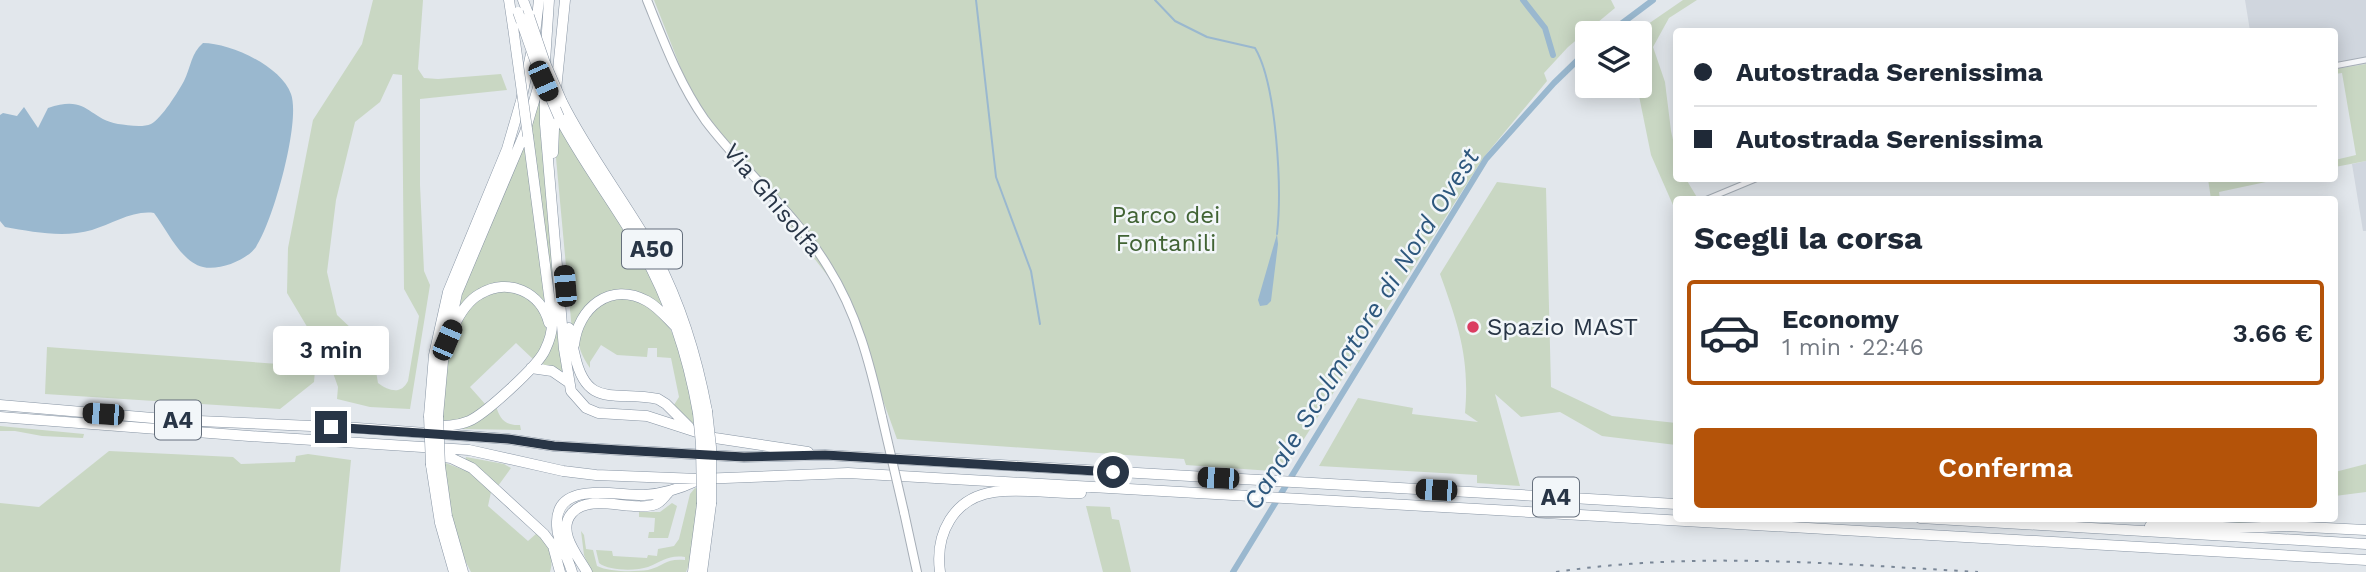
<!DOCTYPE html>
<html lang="it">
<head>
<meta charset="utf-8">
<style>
  body { margin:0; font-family:"Work Sans",sans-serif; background:#f6f6f7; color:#1f2937; height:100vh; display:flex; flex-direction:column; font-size:26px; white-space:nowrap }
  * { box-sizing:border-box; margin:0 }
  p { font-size:23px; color:#747a83 }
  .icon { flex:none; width:38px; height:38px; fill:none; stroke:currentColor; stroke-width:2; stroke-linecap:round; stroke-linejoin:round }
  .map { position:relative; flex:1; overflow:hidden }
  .drawer { position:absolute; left:1673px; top:196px; width:665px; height:326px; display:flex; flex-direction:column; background:#fff; border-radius:7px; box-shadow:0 4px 18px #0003 }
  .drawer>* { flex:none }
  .hud { position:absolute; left:1673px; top:28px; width:665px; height:154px; border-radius:7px; box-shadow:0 4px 18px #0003; display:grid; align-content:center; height:154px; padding:0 21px; background:#fff }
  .buttons { position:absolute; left:1575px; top:21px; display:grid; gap:14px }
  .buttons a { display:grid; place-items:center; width:77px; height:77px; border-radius:7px; background:#fff; box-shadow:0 4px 18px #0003; font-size:35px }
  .end { position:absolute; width:32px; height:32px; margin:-16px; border:9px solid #283546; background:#fff; box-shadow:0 0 0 4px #fff }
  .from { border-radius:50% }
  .bubble { position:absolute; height:49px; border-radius:7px; background:#fff; box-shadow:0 4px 18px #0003; font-size:23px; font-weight:600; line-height:49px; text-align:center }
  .car { position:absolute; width:21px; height:42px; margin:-21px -10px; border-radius:9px; box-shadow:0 0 5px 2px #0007; background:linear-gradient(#222 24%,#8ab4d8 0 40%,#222 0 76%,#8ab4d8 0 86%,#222 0) }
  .hud b { display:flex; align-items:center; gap:24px; height:66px; font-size:26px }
  .hud b+b { border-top:2px solid #e0e1e3 }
  .hud i { width:18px; height:18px; background:#1f2937 }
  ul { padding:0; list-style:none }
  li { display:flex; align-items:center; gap:21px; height:105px; margin:0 14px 10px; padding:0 7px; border:4px solid #e0e1e3; border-radius:7px }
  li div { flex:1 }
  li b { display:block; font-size:26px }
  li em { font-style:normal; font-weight:600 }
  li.active { border-color:#b45309 }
  li>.icon { width:63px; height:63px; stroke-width:1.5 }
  h2 { padding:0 21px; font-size:32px; line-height:84px }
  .button { display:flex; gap:14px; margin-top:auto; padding:14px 21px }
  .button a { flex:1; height:80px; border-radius:7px; background:#b45309; color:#fff; font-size:28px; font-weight:600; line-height:80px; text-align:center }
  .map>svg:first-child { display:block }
</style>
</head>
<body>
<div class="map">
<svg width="2366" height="572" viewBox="0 0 2366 572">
  <rect width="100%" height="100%" fill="#e2e7ec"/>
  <path fill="#d0d6de" d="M2245,0h121v64l-31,5 -1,-37 -84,-1z
    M2366,161v70h-3l-11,-67z"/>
  <path fill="#c9d7c3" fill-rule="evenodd" d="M373,0h50l-5,69 6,9 14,1 63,-5 6,16 -87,9v86l4,86 6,14 -20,124 -40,-2 -33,-8 1,-12 -7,-20 -44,-74 1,-45 25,-128 49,-76zM393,74l9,1 2,214 15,27 -11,65c-7,14 -19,10 -30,2l-5,-30 -5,-9 -31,-29 -10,-43 9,-72 19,-78 25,-20z
    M654,0h957l4,8 -47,39 -24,26 3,8 -63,76 -198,310 -11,-1 -3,5 -86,-6 -2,-6 -287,-20 -50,-138 -153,-199z
    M1683,0h14l-28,18 -16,29 12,35 6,49 5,22v25l10,1 12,20 -22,1v12l-25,-57 -14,-69h3v-53h-5z
    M2366,64v97l-31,6v-7l21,-5 -14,-82 -7,1v-5z
    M539,101h2l22,273 -22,-11 12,-21 -22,-219z
    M556,120l78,122 35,72 -52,-23 -45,40 -16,-173z
    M525,138l23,171 -11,-13 -47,-8 -33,27 6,-30z
    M2208,179v-1l72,1 -61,13 1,8 -9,-1z
    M1497,182l49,6 5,199 61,29 64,7v22l-74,-9 -42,-24 -39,5 -26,-23 25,92 -43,-3v-8l-158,-9 39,-68 55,10 -1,6 66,8 -13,-9c5,-55 -7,-89 -25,-139z
    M507,290l17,5 14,12 8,18v13l-12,22 -18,-17 -46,44 16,18 -16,13 -29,6c0,-21 3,-40 6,-60 8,-41 16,-65 60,-74z
    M627,297c6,2 15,4 21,8 37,26 40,78 48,120l-15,-10 -7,-10 5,-8 -8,-39 -14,-1v-9h-9l-1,9 -30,-2 -16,-10 -11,17v6c-21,-31 -10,-38 9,-65z
    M47,347l260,19 8,4 -1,12 -34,27 -235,-15z
    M496,405c3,14 10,21 24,20l1,5 -59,-1z
    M0,426l84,8 -1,4 -41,-2 -27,-5h-15z
    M109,451l124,6 8,7 54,-2 1,-6 12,-2 43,6 -11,112h-340v-69l39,4z
    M466,457l38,7 7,4 -13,18 -33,-26z
    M443,462l26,10 22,20 -3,14 40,35 9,-8c10,12 18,22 13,39h-79l-15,-29z
    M2366,464v28l-31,4v-24z
    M695,488l4,1 -8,71 -5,12h-95l-7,-17 -3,-24 3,4 2,14 7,1 4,16c12,6 37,6 51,4 16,-4 18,-12 37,-10v-3c-18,-2 -21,4 -37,10 -12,4 -39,4 -49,-4l-3,-13 16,1 1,5 34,2 1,-3 9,1 1,-7 16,-3 5,-7 11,-45z
    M672,503l5,3 -9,32h-20l1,-6h5l1,-14 -16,-1v-5h21z
    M1086,506l24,1 2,12 7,1 12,52h-28z
    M2131,518h111l18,4 -26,2z"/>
  <path fill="#9ab8cf" d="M203,43c27,0 78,23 88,51 10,28 -18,128 -35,153 -9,13 -37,24 -53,20 -22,-5 -36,-37 -49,-54 -21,-3 -42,11 -62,17 -28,8 -59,2 -87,-3l-5,-6v-106l3,-2 14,3 7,-9 14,21 10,-20c40,-14 39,10 70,16 9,1 24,4 33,0 11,-6 27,-32 33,-43 7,-14 7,-28 19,-38z
    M1277,234l1,10 -7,57 -4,4 -7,1 -2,-6z"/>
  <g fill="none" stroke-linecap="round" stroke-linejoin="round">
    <path stroke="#9ab8cf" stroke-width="2" d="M976,0l20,177 35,94 9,53
      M1155,0l20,21 32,16 48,11c22,37 27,142 22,186"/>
    <path stroke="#9ab8cf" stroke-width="6" d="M1523,0l22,28 8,27
      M1609,33l44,-33
      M1233,572l253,-413 68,-76 33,-32"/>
    <defs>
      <path id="street" d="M2334,66l32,-6
        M1705,200l53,-22"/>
      <path id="secondary" d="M647,0c17,42 32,83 58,120 38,51 90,92 123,147 29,46 42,97 54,150
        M904,512l13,60"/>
      <path id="highway" d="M509,0l4,27
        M523,0l6,16
        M535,34l4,-34
        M545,62l4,-62
        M545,84v40l19,225 7,42 15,17 12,5 49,3 68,22 93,14
        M556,90l9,-90
        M562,102c25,50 59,94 87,142 30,53 47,108 58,167
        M559,117c22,42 50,79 74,119 34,55 54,114 65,177
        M553,153l2,-48
        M453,328c6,-13 14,-27 27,-34 28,-17 61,-2 69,29
        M569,328c1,10 4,19 6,28 12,54 41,34 83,43l8,5 23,23
        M574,345c4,-37 36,-64 73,-44 11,6 19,16 28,25
        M531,368l21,3 16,11
        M0,405l176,15 181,8 151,11 46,7 65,4 125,7 81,-2 851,49
        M429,416l5,-61 14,-63 59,-143 14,-48 11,-52
        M438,416l5,-55 14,-68 68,-161 17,-58
        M0,417l249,19 220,14 94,21 33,4 103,4 149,-6 1518,87
        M431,426c13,0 26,0 38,-5 16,-7 69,-55 76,-71 5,-10 8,-21 7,-32l-24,-182
        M431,455l20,3 21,10 72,66 9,12 7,26
        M431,465l9,58 14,49
        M440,466l7,50 16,56
        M1920,518l446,26
        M2150,526l22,-2 67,4 47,-2 80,4
        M572,572c-4,-15 -15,-31 -15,-46 -3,-47 59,-30 87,-31 19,-1 35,-6 52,-14
        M587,572c-9,-16 -31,-41 -15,-59 18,-21 61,0 84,-9 5,-2 8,-7 12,-11
        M693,572l9,-68
        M702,572l9,-68
        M940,572c-5,-38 13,-74 54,-80 28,-4 58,2 87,1"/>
    </defs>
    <use href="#street" stroke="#a6aeb7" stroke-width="7"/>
    <use href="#secondary" stroke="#a6aeb7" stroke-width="10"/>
    <use href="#highway" stroke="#8895a4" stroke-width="11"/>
    <use href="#street" stroke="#f6f7fa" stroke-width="5"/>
    <use href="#secondary" stroke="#fff" stroke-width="8"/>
    <use href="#highway" stroke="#fff" stroke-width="10"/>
    <path stroke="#7a8797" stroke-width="2" stroke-dasharray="3.5 7" stroke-linecap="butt" d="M1556,572c140,-21 281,-8 422,0"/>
    <defs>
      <path id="secondary-bridge" d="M882,417l22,95"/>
      <path id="highway-bridge" d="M518,12l19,54 22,51
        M529,16l16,47 17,39
        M513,27l15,109
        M707,411l4,36v57
        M698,413l3,31 1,60
        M429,416l2,49
        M438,416l2,50"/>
    </defs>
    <use href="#secondary-bridge" stroke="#a6aeb7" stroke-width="10" stroke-linecap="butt"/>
    <use href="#highway-bridge" stroke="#8895a4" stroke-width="11" stroke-linecap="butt"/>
    <use href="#secondary-bridge" stroke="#fff" stroke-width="8"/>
    <use href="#highway-bridge" stroke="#fff" stroke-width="10"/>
  </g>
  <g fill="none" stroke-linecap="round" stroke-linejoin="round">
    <path stroke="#283546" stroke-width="9" d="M331,427l177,12 46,7 65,4 125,7 81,-2 288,17"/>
  </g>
  <circle fill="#db3d61" stroke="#f2f6f9" stroke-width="2.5" cx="1473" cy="327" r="7"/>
  <g text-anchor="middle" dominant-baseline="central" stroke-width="5" stroke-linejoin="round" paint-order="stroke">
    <g fill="#f2f6f9" stroke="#656f7c" stroke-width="2">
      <rect x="622" y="229.5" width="60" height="39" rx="5"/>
      <rect x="155" y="400.5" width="46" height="39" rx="5"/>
      <rect x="1533" y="477.5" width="46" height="39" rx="5"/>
    </g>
    <g font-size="23" font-weight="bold" fill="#283546">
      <text x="652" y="249">A50</text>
      <text x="178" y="420">A4</text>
      <text x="1556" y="497">A4</text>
    </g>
    <g font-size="24" fill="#283546" stroke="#f2f6f9">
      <text transform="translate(773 200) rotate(50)">Via Ghisolfa</text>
    </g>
    <g font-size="24" fill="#416334" stroke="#f2f6f9">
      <text x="1166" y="215">Parco dei<tspan x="1166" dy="28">Fontanili</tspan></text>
    </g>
    <g font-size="24" fill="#283546" stroke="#f2f6f9" text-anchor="start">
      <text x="1487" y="327">Spazio MAST</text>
    </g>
    <g font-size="26" font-style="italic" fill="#2e587e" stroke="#f2f6f9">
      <text transform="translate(1361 329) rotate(-58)">Canale Scolmatore di Nord Ovest</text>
    </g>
  </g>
</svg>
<div class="buttons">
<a><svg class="icon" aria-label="layers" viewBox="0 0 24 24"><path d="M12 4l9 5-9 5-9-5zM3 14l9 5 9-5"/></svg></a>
</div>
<i class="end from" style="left:1113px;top:472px"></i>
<i class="end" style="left:331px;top:427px"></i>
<div class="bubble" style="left:273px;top:326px;width:116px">3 min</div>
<i class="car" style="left:543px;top:81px;rotate:156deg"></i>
<i class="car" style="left:565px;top:286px;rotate:355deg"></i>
<i class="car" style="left:447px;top:340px;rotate:23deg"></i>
<i class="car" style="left:103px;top:414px;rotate:274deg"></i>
<i class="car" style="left:1218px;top:478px;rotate:273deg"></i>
<i class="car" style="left:1436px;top:490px;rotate:273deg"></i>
<div class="hud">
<b><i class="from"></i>Autostrada Serenissima</b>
<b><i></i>Autostrada Serenissima</b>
</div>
<section class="drawer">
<h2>Scegli la corsa</h2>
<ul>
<li class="active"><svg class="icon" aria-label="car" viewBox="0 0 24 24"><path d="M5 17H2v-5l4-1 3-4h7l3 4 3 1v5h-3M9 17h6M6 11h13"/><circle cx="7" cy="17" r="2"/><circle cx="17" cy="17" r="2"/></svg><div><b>Economy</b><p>1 min · 22:46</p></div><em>3.66 €</em></li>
</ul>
<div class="button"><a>Conferma</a></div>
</section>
</div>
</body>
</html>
